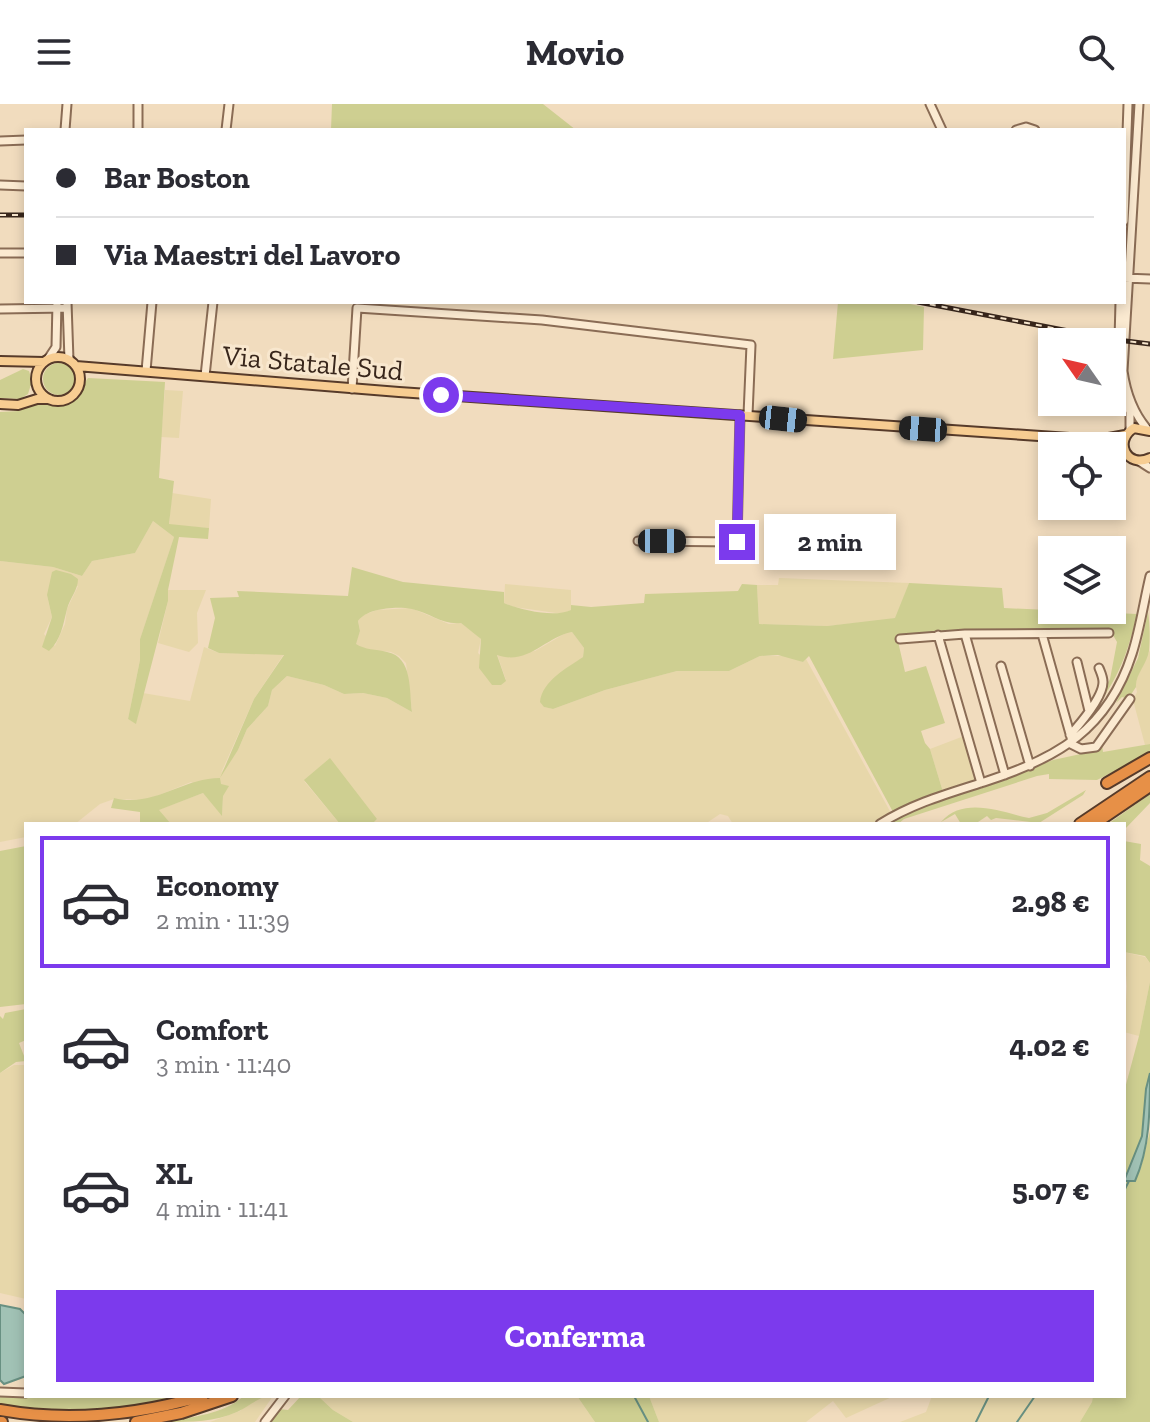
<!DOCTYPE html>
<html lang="it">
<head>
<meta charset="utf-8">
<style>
  body { margin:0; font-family:"Zilla Slab",serif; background:#f7f7f7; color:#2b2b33; height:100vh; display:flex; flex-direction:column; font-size:30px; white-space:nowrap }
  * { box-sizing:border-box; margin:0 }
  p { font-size:26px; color:#7c7c81 }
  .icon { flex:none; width:44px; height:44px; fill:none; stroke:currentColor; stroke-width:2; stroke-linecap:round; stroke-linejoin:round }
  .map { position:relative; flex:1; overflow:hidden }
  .sheet { position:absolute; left:24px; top:718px; width:1102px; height:576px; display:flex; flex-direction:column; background:#fff; border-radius:0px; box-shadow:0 4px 12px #0003 }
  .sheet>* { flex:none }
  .guide { position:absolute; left:24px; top:24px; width:1102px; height:176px; border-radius:0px; box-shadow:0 4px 12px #0003; display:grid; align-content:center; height:176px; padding:0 32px; background:#fff }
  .needle { width:52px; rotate:304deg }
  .tools { position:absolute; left:1038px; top:224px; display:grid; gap:16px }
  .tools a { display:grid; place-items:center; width:88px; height:88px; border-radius:0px; background:#fff; box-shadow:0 4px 12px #0003; font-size:40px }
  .end { position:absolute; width:36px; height:36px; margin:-18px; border:10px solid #7c3aed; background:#fff; box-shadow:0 0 0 4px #fff }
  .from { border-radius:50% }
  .bubble { position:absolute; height:56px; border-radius:0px; background:#fff; box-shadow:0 4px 12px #0003; font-size:26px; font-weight:700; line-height:56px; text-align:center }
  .car { position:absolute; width:24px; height:48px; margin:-24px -12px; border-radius:10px; box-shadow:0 0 6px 2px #0007; background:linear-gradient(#222 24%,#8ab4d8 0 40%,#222 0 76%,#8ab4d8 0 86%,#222 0) }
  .guide b { display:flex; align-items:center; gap:28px; height:76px; font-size:30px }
  .guide b+b { border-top:2px solid #e1e1e2 }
  .guide i { width:20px; height:20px; background:#2b2b33 }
  ul { padding:14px 0 0; list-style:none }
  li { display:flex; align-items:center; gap:24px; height:132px; margin:0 16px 12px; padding:0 16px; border:4px solid transparent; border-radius:0px }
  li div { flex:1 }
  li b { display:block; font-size:30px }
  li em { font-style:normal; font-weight:700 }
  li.active { border-color:#7c3aed }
  li>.icon { width:72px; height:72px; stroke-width:1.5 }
  .action { display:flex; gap:16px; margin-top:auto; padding:16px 32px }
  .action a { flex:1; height:92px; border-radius:0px; background:#7c3aed; color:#fff; font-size:32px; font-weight:700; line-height:92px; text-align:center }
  header { display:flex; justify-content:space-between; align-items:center; height:104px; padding:0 32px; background:#fff; font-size:36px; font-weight:700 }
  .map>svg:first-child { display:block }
</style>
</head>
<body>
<header><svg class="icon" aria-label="menu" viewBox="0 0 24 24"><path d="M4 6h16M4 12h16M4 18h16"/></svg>Movio<svg class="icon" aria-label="search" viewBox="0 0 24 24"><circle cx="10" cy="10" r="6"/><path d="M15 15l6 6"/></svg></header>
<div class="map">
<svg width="1150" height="1318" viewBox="0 0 1150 1318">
  <rect width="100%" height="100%" fill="#f1dcbe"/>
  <path fill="#e7d7aa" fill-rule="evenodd" d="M165,286l18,1 -4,47 -18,-1z
    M172,389l39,6 -2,29 -40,-3z
    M153,417l21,16 -34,102v21l-12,59 8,4 7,-30 47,8 14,-54 15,6 65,1 -30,45 -33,74 17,-23 9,-21 21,-23 4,-16 15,-14 37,9 20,9 19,-1 24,5 25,14 -6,-49 -7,-7 -8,-4 -28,-3 -8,-4 5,-14 -2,-10 3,-5 16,-6 34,-2 38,16 12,-1 15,11 5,5 -3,14 28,27 -9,-26 38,-3 29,-17 8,-2 12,16 -1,9 -21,15 -18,35 9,2 52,-19 72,-19h52l31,-15h29l14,6 3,-3 85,154 -20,11h-138l-5,-8 -8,-2 -15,10h-333l5,-5 -73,-38 36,43h-169l-13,-14 45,-17 19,22 1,-19 -32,-14 -44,18 -33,-1 -14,5 -25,20h-49v13l-26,5v-281l53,6 29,9 10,-15 43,-8zM78,482l-11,23 -2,15 -10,22 -11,-12 8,-17 -5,-22z
    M779,474l130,5 -13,35 -10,2 -59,6 -68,-2 -2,-39h21z
    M505,480l66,6v20l-8,4 -49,-7 -10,-4z
    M168,486h38l-9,23 1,30 -9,9 -31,-9 10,-42z
    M1150,546v94l-5,1 -12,-45 4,-8 -2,-10z
    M964,632l12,44 -33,12 -13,-43z
    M1124,848l21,5 5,6v19l-11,54 -15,-4 3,-46z
    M14,961h12v234l-26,-6v-220z
    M273,1292l-18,26h-45l30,-11 8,-7 15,-7z
    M318,1292h259l18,26h-242l-20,-12z
    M649,1292h245l-48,22 -13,-17 -27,21h-147z
    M932,1292h161l-1,6 -12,20h-180l26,-10z"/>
  <path fill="#cecf91" d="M332,0h211l33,26h-245z
    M838,198h63l23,5 -1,43 -90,9z
    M43 275a16 16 0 1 1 32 0a16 16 0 1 1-32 0Z
    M23,265l6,2 3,10 -4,13 -8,5 -20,-1v-18z
    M88,274l77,4 -6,96 15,3 -5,43 40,4 -1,11 -29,-2 -11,53v11l-32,123 -8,-5 12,-59v-21l34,-102 -21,-16 -18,32 -43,8 -10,15 -29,-9 -53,-6v-149l19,-1 22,-11 24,1 12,-7z
    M352,463l51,15 101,10v11c17,7 50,15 67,7v-5l20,2 53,-4 1,-9 93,-3 4,-7 15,1 2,39 68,2 68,-8 14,-35 93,5 2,20 133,6c-12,52 -25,76 -59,116l15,-19 17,-32 7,-37 -7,-12 -144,1 -69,6 8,35 21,-6 19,57 -24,8 4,12 5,6 13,43 -50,20 -84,-156 -6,6 -25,-7 -18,1 -31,15h-52l-72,19 -52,19 -9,-2 -4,-5c2,-21 27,-34 43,-45l1,-9 -12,-16c-27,5 -44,34 -75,23l9,26 -5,4h-9l-13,-17 2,-29 -20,-16c-19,2 -31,-10 -49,-14 -15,-3 -45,-1 -54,12l2,10 -4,13c9,6 20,5 31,8 26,5 22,38 25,60l-25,-14 -24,-5 -19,1 -20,-9 -37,-9 -15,14 -4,16 -21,23 -9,21 -18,28 1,6 8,2 -6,10 -1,20 -19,-23 -44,17 12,14h-31v-12l-29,-4 3,-10c40,10 68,-20 106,-20l34,-79 30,-44 -65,-2 -11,-5 7,-30 -5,-20 29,-1 -2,-6 111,5z
    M56,466l15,4 7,5c0,11 -8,19 -11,30 -4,16 -6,31 -18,42l-7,-4 10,-30 -5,-22 5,-23z
    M1148,508c2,12 2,27 1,39 -2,13 -14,24 -13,36l-8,12 -6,-2 -6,6 22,-45z
    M1150,640v9l-53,27 -48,-1v-5l-12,2 -133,43 -6,5h-12l55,-25 54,-17 58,-22 37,-8 12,-7 1,7z
    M330,654l47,61 -5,5h-32l-36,-44z
    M1086,686l-3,5 -44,28 -43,-5 -5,2 -4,-4 -12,8h-14l-6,-10 -14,8c23,-26 59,-10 88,-4l18,-5z
    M1150,690v9l-26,27v-6h-16z
    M1124,737l17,3 -1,16 10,6v97l-5,-7 -21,-4z
    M26,742v158l-26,3v-156z
    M1150,878v91l-4,16 -6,82 10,-40v291h-70l12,-20 1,-6h31v-304l15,-56z
    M26,905v31l-7,3 7,18 -10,1 -16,11v-57l3,3 2,-6z
    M0,1292c19,3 36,-1 55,0 42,2 83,0 124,0 -59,16 -119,16 -179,9z
    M244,1292h22c-12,5 -19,11 -29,16 -22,10 -46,10 -71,10 28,-6 56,-7 78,-26z
    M301,1292h17l15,14 20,12h-85l11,-13 9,1z
    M577,1292h72l10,26h-64z"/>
  <path fill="#a1c2b5" stroke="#689082" stroke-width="2" d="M1150,969c0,37 0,74 -15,108h-11l18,-45 4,-47z
    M0,1201l20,4 6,6v61l-22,8 -4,-4z"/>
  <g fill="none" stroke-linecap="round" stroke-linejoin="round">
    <path stroke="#689082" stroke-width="2" d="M1124,1087l5,-10
      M634,1292l14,26
      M976,1318l13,-26
      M1017,1318l18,-26"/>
    <defs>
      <path id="minor" d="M930,0l12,26
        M1139,0l-16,267c3,21 11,43 25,59
        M65,26l2,-26
        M138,26v-26
        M226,26l3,-26
        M1016,26l10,-3 9,3
        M0,37l26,-1
        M0,81l26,1
        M1124,117l4,-117
        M0,149h26
        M1124,174l26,1
        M67,198l2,58
        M1120,198l-2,76 12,34v18
        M0,205l67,-1
        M48,255l8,-12 1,-45
        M146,267l6,-69
        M205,272l8,-74
        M352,285l5,-81 185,12 209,25 -3,70
        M1139,357l11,7
        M638,437l99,1 3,-127
        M965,530l40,141
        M1042,530l30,107
        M938,531l43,148
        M900,535l65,-5 144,-1
        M1077,558l12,49
        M1001,562l29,100
        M1070,631c10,-11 33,-38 33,-53 0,-5 -2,-9 -4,-14
        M1069,639l12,6 15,-2 34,-48
        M880,720c33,-21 70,-31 107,-43 71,-23 121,-52 145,-127 8,-25 12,-53 18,-78
        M0,1288l26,1
        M265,1318l20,-26"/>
      <path id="major" d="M36 275a22 22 0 1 1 44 0a22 22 0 1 1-44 0Z
        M0,257l44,1
        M76,262l323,26 699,48 27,-5
        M0,300l18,1 19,-6h12
        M1150,327l-16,-3c-21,13 -7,41 16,30"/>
      <path id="highway" d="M1107,679l43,-25
        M1080,720l70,-47
        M1094,720l56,-38
        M0,1306c67,12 137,5 203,-14
        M0,1318h2
        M136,1318l45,-9 51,-17"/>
    </defs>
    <use href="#minor" stroke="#8a6c55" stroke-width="11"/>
    <use href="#major" stroke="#573b2a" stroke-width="12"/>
    <use href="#highway" stroke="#573b2a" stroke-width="14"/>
    <use href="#minor" stroke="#fbead1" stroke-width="7"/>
    <use href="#major" stroke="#f7cd92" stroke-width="8"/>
    <use href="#highway" stroke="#e79047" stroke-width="10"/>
    <defs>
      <path id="rail" d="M0,111h26
        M918,198l192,37 40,5"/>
    </defs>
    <use href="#rail" stroke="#38261b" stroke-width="5"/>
    <use href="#rail" stroke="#f8e7ce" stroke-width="2" stroke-dasharray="6" stroke-linecap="butt"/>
  </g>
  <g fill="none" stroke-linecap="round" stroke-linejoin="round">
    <path stroke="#7c3aed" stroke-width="10" d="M441,291l299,20 -3,127"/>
  </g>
  <g text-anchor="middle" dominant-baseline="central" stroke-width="6" stroke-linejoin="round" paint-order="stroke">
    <g font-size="28" fill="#38261b" stroke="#f8e7ce">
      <text transform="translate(313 259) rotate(5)">Via Statale Sud</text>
    </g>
  </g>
</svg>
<div class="tools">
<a><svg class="needle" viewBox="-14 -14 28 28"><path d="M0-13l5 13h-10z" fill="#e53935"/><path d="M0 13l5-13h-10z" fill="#7c7c81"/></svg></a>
<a><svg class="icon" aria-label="locate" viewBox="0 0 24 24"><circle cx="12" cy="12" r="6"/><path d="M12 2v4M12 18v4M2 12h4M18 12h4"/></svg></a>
<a><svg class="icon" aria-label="layers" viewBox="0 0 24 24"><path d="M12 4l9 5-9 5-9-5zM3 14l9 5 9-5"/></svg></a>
</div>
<i class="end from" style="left:441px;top:291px"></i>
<i class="end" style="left:737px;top:438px"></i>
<div class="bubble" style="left:764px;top:410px;width:132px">2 min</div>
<i class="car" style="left:783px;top:315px;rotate:96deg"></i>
<i class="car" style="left:923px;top:325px;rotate:274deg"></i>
<i class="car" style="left:662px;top:437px;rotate:90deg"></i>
<div class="guide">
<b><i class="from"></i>Bar Boston</b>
<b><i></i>Via Maestri del Lavoro</b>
</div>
<section class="sheet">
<ul>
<li class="active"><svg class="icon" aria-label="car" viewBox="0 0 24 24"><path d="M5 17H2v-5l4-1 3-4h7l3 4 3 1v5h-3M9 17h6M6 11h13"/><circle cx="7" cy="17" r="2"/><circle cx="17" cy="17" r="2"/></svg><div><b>Economy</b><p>2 min · 11:39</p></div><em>2.98 €</em></li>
<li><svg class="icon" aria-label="car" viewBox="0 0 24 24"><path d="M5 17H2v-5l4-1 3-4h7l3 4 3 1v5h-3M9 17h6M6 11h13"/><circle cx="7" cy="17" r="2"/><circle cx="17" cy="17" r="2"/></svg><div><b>Comfort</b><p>3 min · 11:40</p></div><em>4.02 €</em></li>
<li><svg class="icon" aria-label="car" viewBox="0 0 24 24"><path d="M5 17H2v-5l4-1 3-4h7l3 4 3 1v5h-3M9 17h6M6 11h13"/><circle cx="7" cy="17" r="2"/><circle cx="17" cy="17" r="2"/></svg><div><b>XL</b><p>4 min · 11:41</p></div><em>5.07 €</em></li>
</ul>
<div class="action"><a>Conferma</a></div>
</section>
</div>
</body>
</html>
